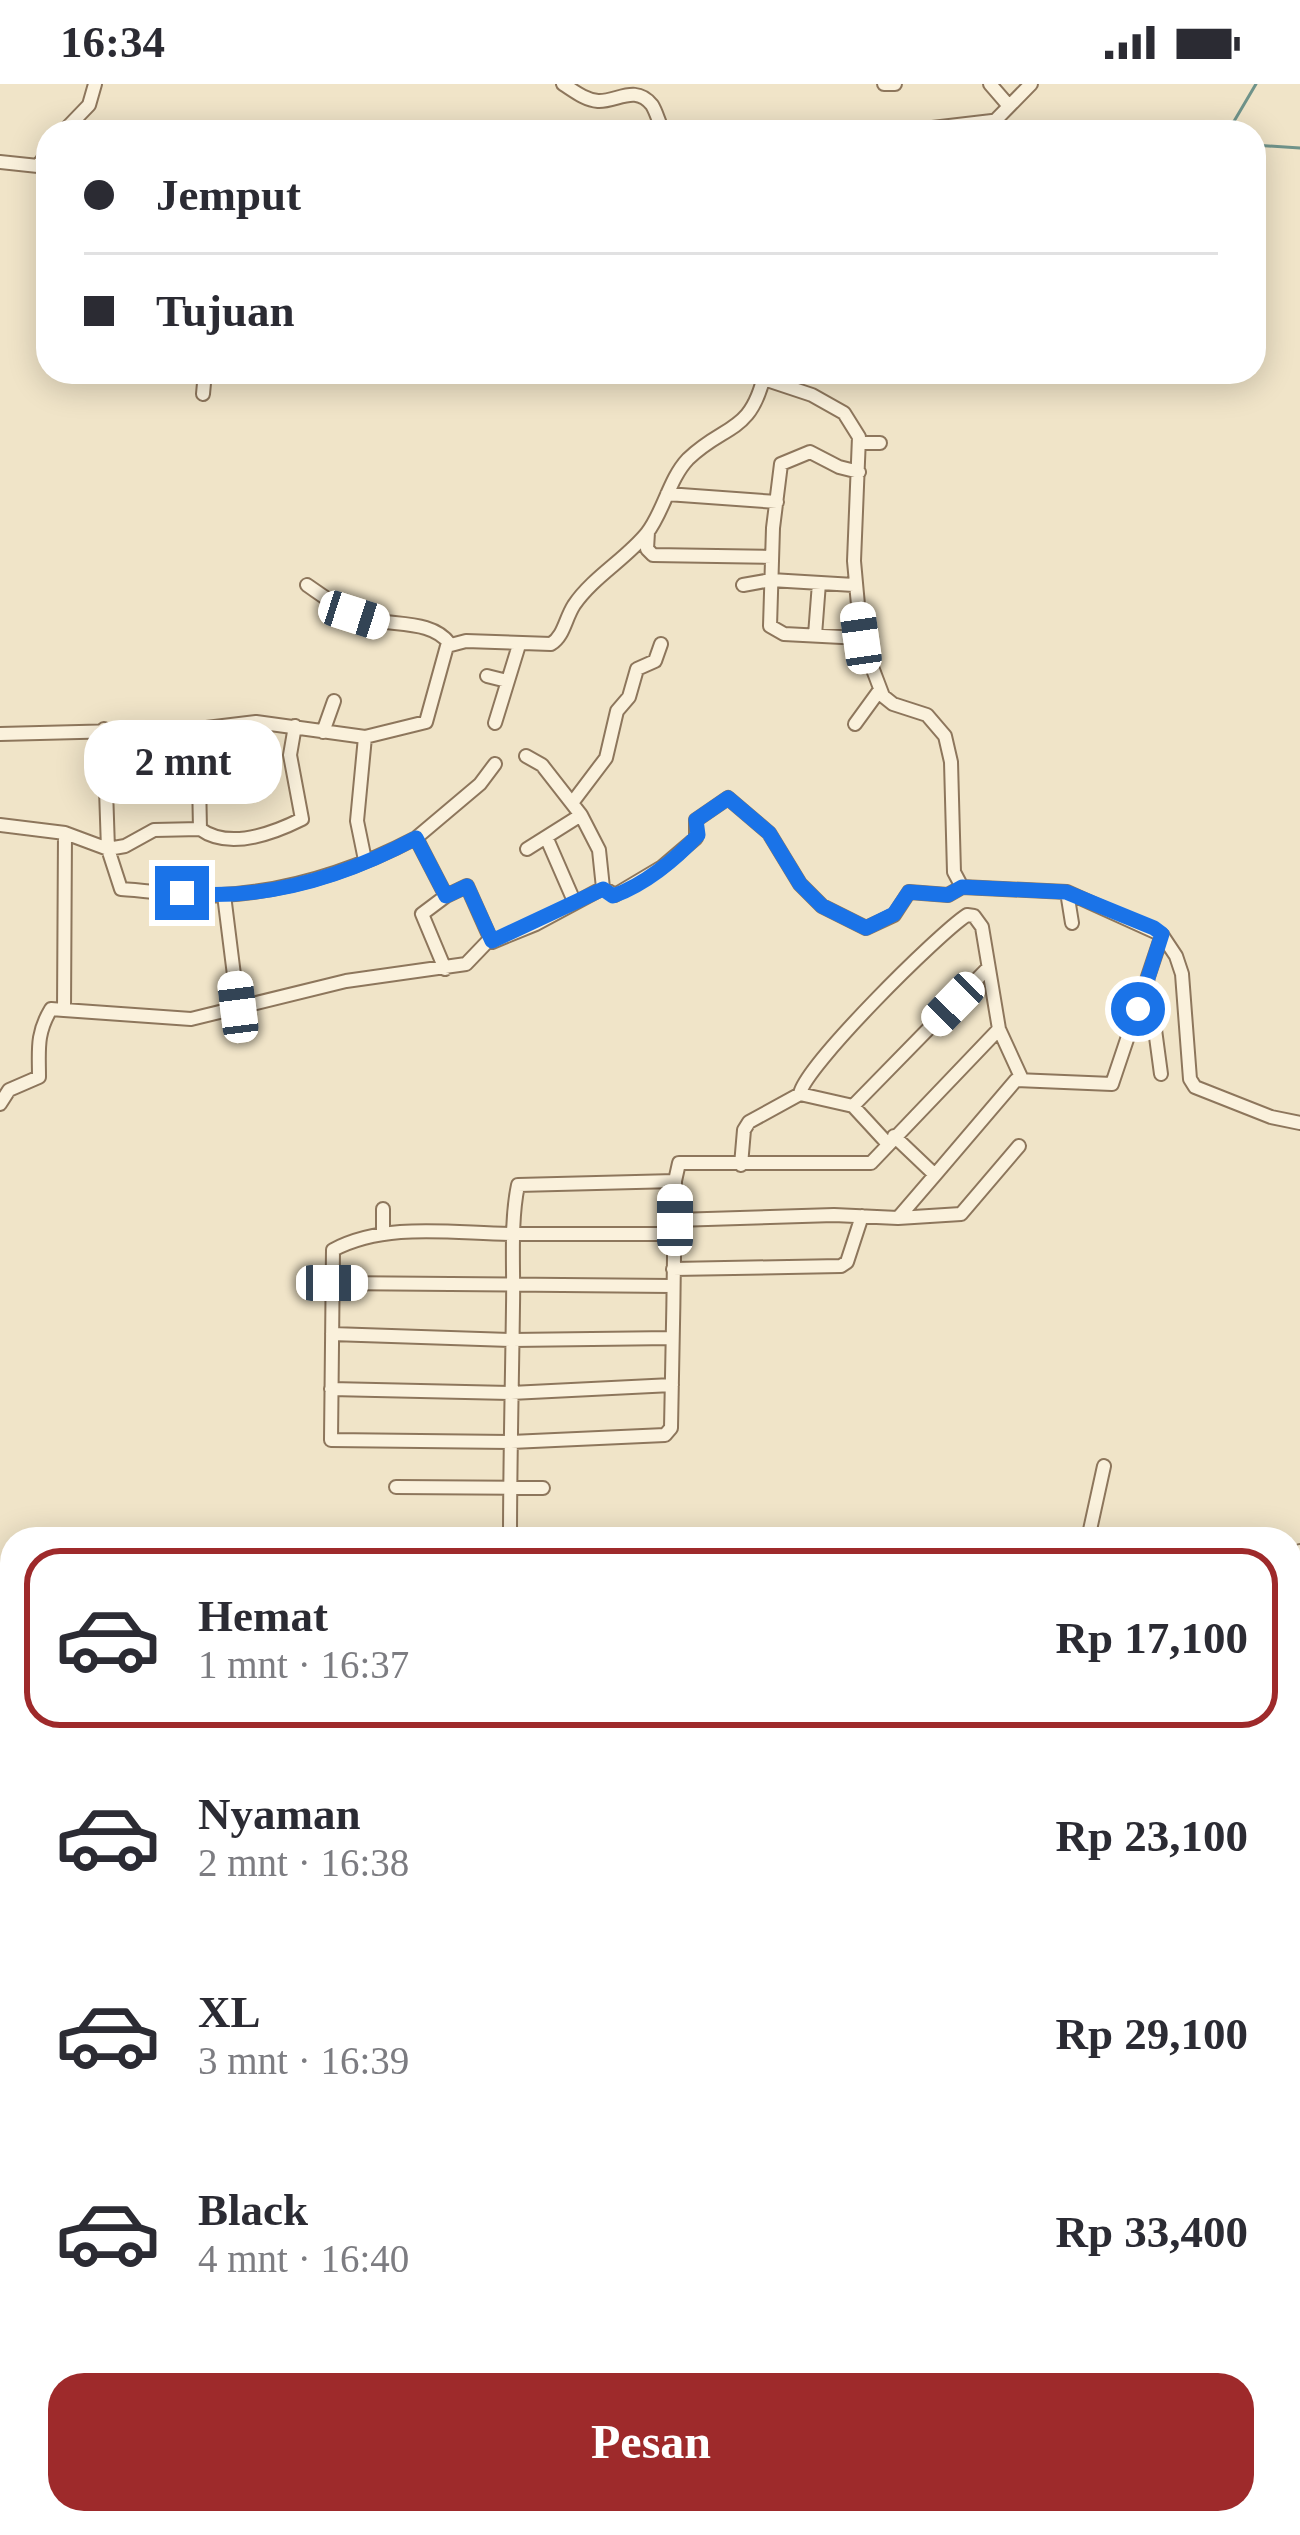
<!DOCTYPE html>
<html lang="id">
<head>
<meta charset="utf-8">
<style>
  body { margin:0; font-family:"Times New Roman",serif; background:#f2f2f3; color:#2b2b33; height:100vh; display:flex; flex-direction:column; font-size:45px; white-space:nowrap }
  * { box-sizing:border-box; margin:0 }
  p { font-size:39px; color:#7c7c81 }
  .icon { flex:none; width:66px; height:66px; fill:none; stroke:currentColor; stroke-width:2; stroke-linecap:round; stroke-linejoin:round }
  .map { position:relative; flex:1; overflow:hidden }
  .panel { position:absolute; left:0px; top:1443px; width:1302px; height:1008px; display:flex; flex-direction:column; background:#fff; border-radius:36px 36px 0 0; box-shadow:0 6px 30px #0003 }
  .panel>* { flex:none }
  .guide { position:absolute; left:36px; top:36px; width:1230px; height:264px; border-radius:36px; box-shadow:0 6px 30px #0003; display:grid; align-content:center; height:264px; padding:0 48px; background:#fff }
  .end { position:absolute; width:54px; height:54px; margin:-27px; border:15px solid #1a73e8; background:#fff; box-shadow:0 0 0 6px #fff }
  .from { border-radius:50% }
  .bubble { position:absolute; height:84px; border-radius:36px; background:#fff; box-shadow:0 6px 30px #0003; font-size:39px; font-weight:700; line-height:84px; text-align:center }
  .car { position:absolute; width:36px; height:72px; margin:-36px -18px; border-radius:15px; box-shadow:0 0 9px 3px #0007; background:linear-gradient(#fff 24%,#345 0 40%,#fff 0 76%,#345 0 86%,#fff 0) }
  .guide b { display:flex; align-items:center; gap:42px; height:114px; font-size:45px }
  .guide b+b { border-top:3px solid #e1e1e2 }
  .guide i { width:30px; height:30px; background:#2b2b33 }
  ul { padding:21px 0 0; list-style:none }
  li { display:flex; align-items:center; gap:36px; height:180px; margin:0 24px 18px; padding:0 24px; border:6px solid transparent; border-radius:36px }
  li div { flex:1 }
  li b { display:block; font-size:45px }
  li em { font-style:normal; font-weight:700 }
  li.active { border-color:#9e2a2b }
  li>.icon { width:108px; height:108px; stroke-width:1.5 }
  .cta { display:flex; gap:24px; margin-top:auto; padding:24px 48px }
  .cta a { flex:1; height:138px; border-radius:36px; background:#9e2a2b; color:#fff; font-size:48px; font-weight:700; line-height:138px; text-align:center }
  .status { display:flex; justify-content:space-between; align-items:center; height:84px; padding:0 60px; background:#fff; direction:ltr }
  .status svg { height:33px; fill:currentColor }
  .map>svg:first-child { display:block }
</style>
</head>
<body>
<div class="status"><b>16:34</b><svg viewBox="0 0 49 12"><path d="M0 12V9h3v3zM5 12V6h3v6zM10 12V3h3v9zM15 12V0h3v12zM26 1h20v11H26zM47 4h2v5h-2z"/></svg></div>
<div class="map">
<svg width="1300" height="2451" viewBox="0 0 1300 2451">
  <rect width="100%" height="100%" fill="#f0e4c8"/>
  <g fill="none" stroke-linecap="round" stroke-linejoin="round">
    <path stroke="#6f938a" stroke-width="3" d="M1236,48l-3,-9 23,-39
      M1254,61l46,3
      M1290,1529l10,-3
      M80,2451l6,-12"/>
    <defs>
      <path id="street" d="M563,0c11,7 22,16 35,17 19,1 37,-17 54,4 5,8 7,19 12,27
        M884,0h11
        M990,0l19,22
        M63,48l26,-27 6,-21
        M273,48h20
        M898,48l94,-11
        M984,48l47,-48
        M0,78l38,4 10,-14
        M764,295l48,16 32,18 15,24 -5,124 7,77 22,58 10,8 34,11 18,21 6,26 3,110 8,15
        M203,310l2,-22
        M860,359h20
        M859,388l-20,-5 -29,-15 -29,12 -8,64 -3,98 14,8 77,4
        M667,410l110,8
        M648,448l-1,17 6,6 119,2
        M307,501c16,11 33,24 51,31 29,12 72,1 92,28
        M743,501l28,-5 83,5
        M815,551l4,-52
        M487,592l20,5
        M495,639l24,-78
        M855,640l24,-33
        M104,645l4,120 13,40c33,2 69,9 101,6 69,-4 133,-25 194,-57l30,58 -24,18 23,55
        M323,648l11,-31
        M0,650l198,-5 58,-7 109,15 61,-15 21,-76 19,-5 85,3c13,-8 14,-25 23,-39 19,-28 52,-46 73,-72 17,-22 22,-54 41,-74 37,-36 63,-24 77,-87
        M526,672l16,9 39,50 -54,34
        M201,692l34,7
        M572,719l34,-45 11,-47 12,-14 8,-28 18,-8 6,-17
        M0,741l65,8 43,16 17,-3 29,-16 46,-1 -2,-100
        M200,745c29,21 72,5 102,-10l-12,-64 5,-29
        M416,754l64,-54 15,-20
        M547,755l27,62
        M365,776l-8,-39 8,-84
        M603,804l12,7 47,-28 34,-29v-18l32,-22 41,35 31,51 22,22 44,22 28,-13 15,-23 39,3 14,-8 105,5 95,43 14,21 6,18 8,105 5,8 76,30 29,6
        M1067,808l5,31
        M224,811l14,112
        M446,812l21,-10 25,56 44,-18 67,-36 -4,-38 -18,-35
        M1149,901l12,89
        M64,926l127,9 155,-38 120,-17 24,-25
        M0,1020l9,-14 30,-13c0,-27 -3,-43 12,-68l13,1 1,-177
        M853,1022l134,-137
        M894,1052l41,39 81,-95 96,4 50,-149
        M888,1060l-35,-38 -53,-12c3,-26 139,-161 167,-179l7,1 8,11 17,102 22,48
        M741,1081l3,-35 5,-8 51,-28
        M675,1097l4,-18h192l128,-134
        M898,1134l63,-4 58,-68
        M675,1136l159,-5 64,3 37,-43
        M383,1149v-24
        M673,1185l168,-3 6,-4 15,-46
        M332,1199l340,3
        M332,1250l180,6 160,-2
        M331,1305l180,4 161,-8
        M396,1403l147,1
        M510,1455c0,-78 2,-155 3,-233 1,-39 -3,-82 5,-121l157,-4c-1,82 -2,165 -4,247l-6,7 -154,7 -180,-2 2,-190c55,-29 122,-16 183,-16 53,0 106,0 159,0
        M1088,1455l16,-73
        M1290,1475l10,-8
        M1290,1596l10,-17
        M1290,1682l10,-1
        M0,1813l12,-9
        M0,1838l12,-12
        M1290,2214l10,-7
        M0,2391l12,-2
        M1023,2451l5,-12"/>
    </defs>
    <use href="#street" stroke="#8d765c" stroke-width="16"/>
    <use href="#street" stroke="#faf1dc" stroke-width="12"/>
  </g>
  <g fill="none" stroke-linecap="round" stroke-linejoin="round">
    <path stroke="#1a73e8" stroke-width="15" d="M182,809c82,8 162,-16 234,-55l30,58 21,-10 25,55 111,-52 10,7c31,-11 62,-36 85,-61l-2,-15 32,-22 41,35 31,51 22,22 44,22 28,-14 15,-22 39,3 14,-8 104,5 88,36 8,6 -24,75"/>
  </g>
</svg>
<i class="end from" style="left:1138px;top:925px"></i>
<i class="end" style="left:182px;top:809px"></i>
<div class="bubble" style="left:84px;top:636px;width:198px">2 mnt</div>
<i class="car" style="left:354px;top:531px;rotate:108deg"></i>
<i class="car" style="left:861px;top:554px;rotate:352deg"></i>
<i class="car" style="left:953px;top:920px;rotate:224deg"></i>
<i class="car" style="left:238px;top:923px;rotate:353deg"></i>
<i class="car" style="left:675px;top:1136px;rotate:0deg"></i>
<i class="car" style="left:332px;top:1199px;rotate:90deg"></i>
<div class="guide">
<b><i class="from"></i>Jemput</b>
<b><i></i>Tujuan</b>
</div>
<section class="panel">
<ul>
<li class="active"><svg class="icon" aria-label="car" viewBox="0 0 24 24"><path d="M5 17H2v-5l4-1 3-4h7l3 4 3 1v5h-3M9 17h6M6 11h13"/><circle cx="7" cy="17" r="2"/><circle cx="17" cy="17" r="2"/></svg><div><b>Hemat</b><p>1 mnt · 16:37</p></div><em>Rp 17,100</em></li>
<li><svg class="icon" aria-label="car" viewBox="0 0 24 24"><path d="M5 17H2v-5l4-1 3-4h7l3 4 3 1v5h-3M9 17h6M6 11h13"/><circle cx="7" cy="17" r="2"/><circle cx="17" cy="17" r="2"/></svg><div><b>Nyaman</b><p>2 mnt · 16:38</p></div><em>Rp 23,100</em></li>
<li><svg class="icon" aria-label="car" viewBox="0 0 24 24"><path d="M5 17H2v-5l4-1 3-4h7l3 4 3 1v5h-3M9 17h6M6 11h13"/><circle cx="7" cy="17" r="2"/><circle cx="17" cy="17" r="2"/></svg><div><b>XL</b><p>3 mnt · 16:39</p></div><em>Rp 29,100</em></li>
<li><svg class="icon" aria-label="car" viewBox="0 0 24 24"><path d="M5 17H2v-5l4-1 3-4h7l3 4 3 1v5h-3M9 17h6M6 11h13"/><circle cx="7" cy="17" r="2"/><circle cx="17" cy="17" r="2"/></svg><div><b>Black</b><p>4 mnt · 16:40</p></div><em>Rp 33,400</em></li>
</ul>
<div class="cta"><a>Pesan</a></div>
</section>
</div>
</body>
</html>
